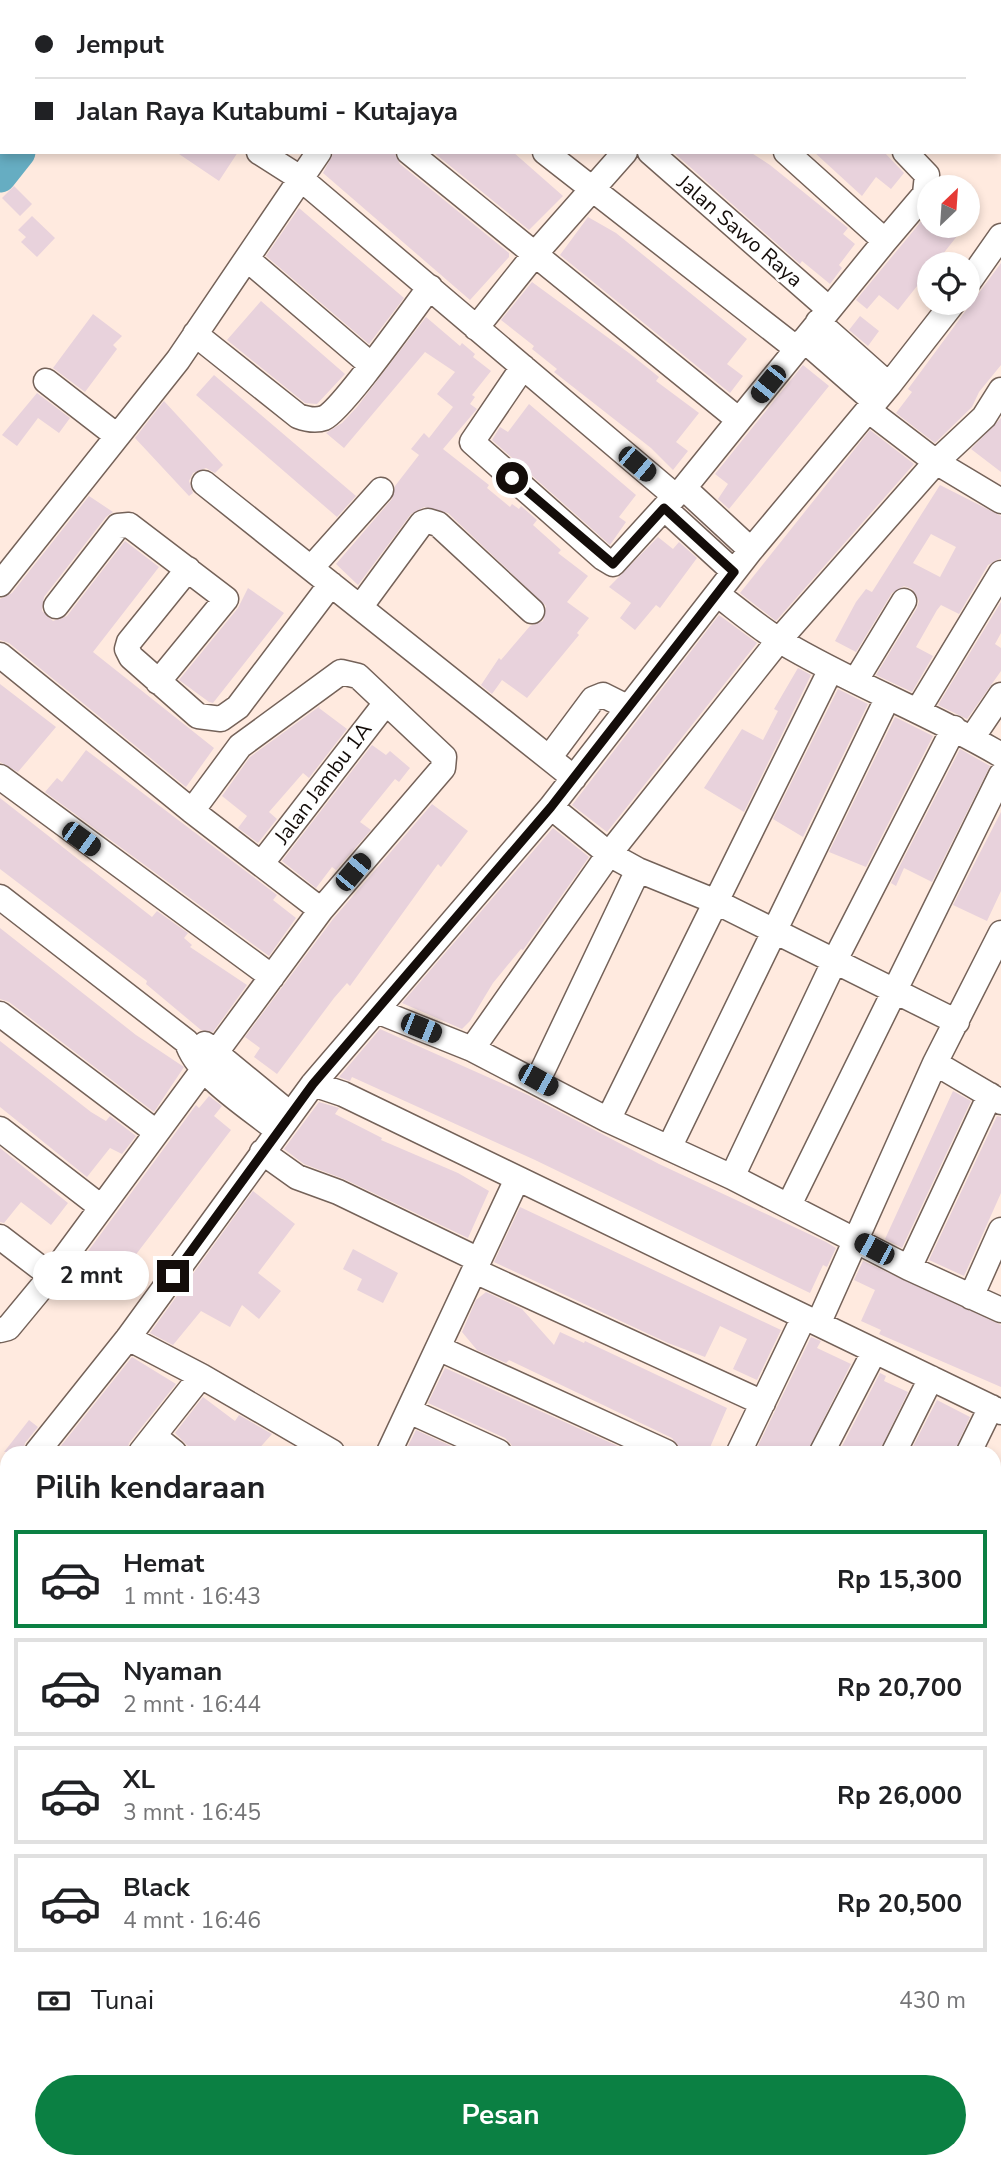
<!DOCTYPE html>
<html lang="id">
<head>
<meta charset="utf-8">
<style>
  body { margin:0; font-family:"Nunito Sans",sans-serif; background:#f6f6f6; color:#202124; height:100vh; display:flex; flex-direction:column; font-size:26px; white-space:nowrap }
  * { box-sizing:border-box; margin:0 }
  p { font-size:23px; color:#757577 }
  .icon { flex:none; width:38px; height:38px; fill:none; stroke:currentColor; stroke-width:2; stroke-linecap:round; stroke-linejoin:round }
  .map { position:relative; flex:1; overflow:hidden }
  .side { position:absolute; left:0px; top:1446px; width:1001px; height:723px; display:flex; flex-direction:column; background:#fff; border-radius:21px 21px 0 0; box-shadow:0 4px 10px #0003 }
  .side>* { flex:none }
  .hud { position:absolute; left:0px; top:0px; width:1001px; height:154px; box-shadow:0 4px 10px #0003; display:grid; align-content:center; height:154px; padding:0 35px; background:#fff }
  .needle { width:46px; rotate:25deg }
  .tools { position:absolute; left:917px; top:175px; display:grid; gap:14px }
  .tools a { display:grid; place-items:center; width:63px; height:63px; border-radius:50%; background:#fff; box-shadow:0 4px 10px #0003; font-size:35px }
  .end { position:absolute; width:32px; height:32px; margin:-16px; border:9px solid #140d0a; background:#fff; box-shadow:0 0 0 4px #fff }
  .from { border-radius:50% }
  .bubble { position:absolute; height:49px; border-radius:24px; background:#fff; box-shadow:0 4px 10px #0003; font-size:23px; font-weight:700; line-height:49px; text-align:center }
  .car { position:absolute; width:21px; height:42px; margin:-21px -10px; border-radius:9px; box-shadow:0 0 5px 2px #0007; background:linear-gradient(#222 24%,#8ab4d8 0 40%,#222 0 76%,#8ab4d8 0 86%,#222 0) }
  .hud b { display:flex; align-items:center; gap:24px; height:66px; font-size:26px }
  .hud b+b { border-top:2px solid #e0e0e0 }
  .hud i { width:18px; height:18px; background:#202124 }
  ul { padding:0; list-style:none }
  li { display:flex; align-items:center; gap:21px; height:98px; margin:0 14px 10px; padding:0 21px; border:4px solid #e0e0e0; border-radius:0px }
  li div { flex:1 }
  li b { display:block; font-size:26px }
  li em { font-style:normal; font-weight:700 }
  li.on { border-color:#0b8043 }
  li>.icon { width:63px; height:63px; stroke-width:1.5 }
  h2 { padding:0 35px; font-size:32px; line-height:84px }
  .pay { display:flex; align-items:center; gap:18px; height:77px; padding:0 35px; font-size:26px }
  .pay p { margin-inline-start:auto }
  .action { display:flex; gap:14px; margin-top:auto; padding:14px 35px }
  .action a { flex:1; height:80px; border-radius:42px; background:#0b8043; color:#fff; font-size:28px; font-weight:700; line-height:80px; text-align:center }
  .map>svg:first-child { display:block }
</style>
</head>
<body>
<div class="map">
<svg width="1001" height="2167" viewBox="0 0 1001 2167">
  <rect width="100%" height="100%" fill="#ffeadf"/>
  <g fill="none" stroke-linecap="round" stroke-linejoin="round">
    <path stroke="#66adc2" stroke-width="19" d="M126,2l1,-2"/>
    <path stroke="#66adc2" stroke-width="33" d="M0,176l19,-24"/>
  </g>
  <path fill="#e8d2dc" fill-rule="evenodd" d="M176,152h62l-19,29z
    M334,152h60l6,12 109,89v4l-39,43 -147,-127z
    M433,152h80l50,44 -34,34z
    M673,152h77l20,13 78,63 -5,6 12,10 -16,21 3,3 -12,16 -28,-23 -2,3z
    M814,152h70l20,21 -13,16 -15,-12 -14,19z
    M14,186l18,18 -12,12 -18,-18z
    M299,208l105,90 -35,46 -103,-88z
    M929,212v14h36l-30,38h-6v7l-31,39 -19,-15 -12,14 -11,-9z
    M32,216l23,22 -18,19 -16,-15 5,-5 -8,-7z
    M588,217l28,16 131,106 -20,25 16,12 -13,17 -170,-138z
    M1001,263v102l-22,27 -7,15 -37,36 -39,-30 16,-21 -4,-3z
    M532,282l97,71 30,24 -3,4 43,32 -23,29 12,9 -15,19 -22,-22 -97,-76 3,-3 -25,-20 2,-3 -33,-26z
    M261,301l84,73 -28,30 -12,-1 -78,-63z
    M93,314l29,22 -9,9 4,4 -32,43 -32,-24z
    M860,316l19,15 -11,15 -19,-16z
    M426,317l34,29 2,-3 13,11 -2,3 18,14 -19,24 3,2 -5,7 7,5 -34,40 46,36 -2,3 23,19 2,-3 7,5 2,-3 16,14 -4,5 28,25 -3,3 30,23 -21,26 22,16 -12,15 2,2 -52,63 -25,-18 -10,14 -11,-9 18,-27 2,2 29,-34 13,-5 3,-15 -98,-93 -24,-6 -13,7 -53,71 -22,-21 56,-65 3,-13 24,-31 -8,-6 13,-16 5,5 24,-31 -16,-13 18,-22 -30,-20 -81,96 -18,-15 16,-10 15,-16z
    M803,365l26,21 -100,123 -11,-10 10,-15 -13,-10z
    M214,375l142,121 -19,21 -141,-122z
    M37,393l33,25 -11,15 -21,-15 -21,28 -15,-11z
    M164,401l59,64 -8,8 -9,-5 -13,5 -4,8 4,12 -4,3 -54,-58z
    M529,404l107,91 -17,22 7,5 -16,23 -118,-105 8,-13 8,5z
    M1001,418v54l-30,-23z
    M870,430l44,34 -138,157 -36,-28z
    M940,485l61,31v42l-13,7 -29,49 -18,-9 -4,5 -21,37 17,9 -21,36 -36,-17 41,-67 2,-7 -7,-12 -8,-3 -12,7 -36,59 -21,-11 21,-39 10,-13 6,3zM931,534l25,13 -16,30 -27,-14z
    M89,496l24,16 -7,5 -62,80 -2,14 11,10 14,-5 58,-75 34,26 -66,85 121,96 -28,39 -177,-144 -9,-3v-41l12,-6z
    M658,537l15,12 6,-7 18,16 -37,50 -4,-3 -21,25 -15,-12 11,-15 -22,-16z
    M248,588l36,25 -71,90 -4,-1 -30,-22 59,-72z
    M1001,602v31l-6,11 6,4v23l-34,48 -29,-14z
    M719,615l38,28 -150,189 -35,-27z
    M798,668l13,7 -67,137 -40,-24 38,-59 21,11 15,-29 -4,-2z
    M0,684l56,43 -38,45 -18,-10z
    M838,689l30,15 -65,133 -30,-18z
    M320,706l-1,2 28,21 -38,49 -6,-5 -34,39 8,7 -19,24 -20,-15 9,-12 -25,-20 28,-39z
    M895,717l38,19 -67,131 -37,-15z
    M372,745l14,10 4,-4 20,17 -11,14 -4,-3 -35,43 11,8 -35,40 -4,-3 -16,21 -34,-27z
    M960,749l30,17 -58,116 -28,-14 -8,18 -5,-3z
    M86,750l191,145 -4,5 23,18 -27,38 -224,-164 12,-14 5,4z
    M0,798l152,119 5,-6 31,22 -4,5 8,7 -2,2 57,38 -34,47 -12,-2 -55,-46 1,-3 -147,-112z
    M432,804l36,27 -27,36 -3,-3 -88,122 -3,-3 -13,15 -57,76 -23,-17 6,-9 -15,-11 88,-118z
    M1001,812v79l-14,30 -34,-16z
    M553,828l36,29 -66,93 -2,-1 -28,34 -23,38 -8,8 -60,-26z
    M0,928l136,107 48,32 -30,45 -145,-110 -9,-3z
    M380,1029l148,66 131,69 167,78 10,6 -9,19 -4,-2 -13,28 -275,-133 -183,-83 -2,4 -11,-4z
    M0,1041l91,71 15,9 4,-5 26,20 -14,18 -12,-6 -23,29 -87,-70z
    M953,1091l18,10 -69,147 -17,-9z
    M209,1096l13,10 -8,10 17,14 -113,148 -32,-24 110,-149 3,3z
    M319,1102l20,6 -4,6 47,24 -1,2 77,33 31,18 -21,47 -124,-59 -40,-15 -20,-15z
    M997,1116l4,1v76l-37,83 -35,-16z
    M0,1148l68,55 -17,22 -30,-23 -17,21 -4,-1z
    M253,1191l42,33 -37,49 23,18 -22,28 -17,-14 -12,22 -29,-16 -28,34 -23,-12z
    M520,1207l261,123 -24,50 -24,-11 14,-30 -27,-13 -15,31 -37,-14 -174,-81z
    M353,1249l45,24 -15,30 -26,-13 5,-11 -19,-10z
    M863,1261l138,64v62l-122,-53 2,-4 -20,-9 14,-31 -21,-10z
    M486,1292l36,17 32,36 6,-13 24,11 1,-2 142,67 -19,44h-18l-10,-4 -8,-10 -163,-78 -3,3 -29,-13 -15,-18 14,-32z
    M811,1337l10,4 -4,7 34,16 -44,88h-52z
    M132,1357l44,27 -47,59 -2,9h-71z
    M445,1368l175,79 -2,5h-104l-3,-8 -6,-6 -77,-35z
    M880,1373l6,3 -2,5 24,11 -29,60h-40z
    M203,1397l32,24 4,-6 33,19 -16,18h-67l-1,-6 -13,-13z
    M937,1400l33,17 -16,35h-44z
    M29,1420l9,7 -13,16 -2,9h-19z
    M416,1430l48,22h-59z"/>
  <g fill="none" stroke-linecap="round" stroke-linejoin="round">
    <defs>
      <path id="minor" d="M186,0l3,2
        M465,0l2,2
        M601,0l2,2
        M734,0l2,2
        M816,0l2,2
        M950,0l2,2
        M91,2l1,-2
        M226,2l2,-2
        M330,2l2,-2
        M999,18l2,-3
        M0,131l2,-2
        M259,152l41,26 375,318 9,-8 67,62
        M409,152l330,268 58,-71
        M545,152l252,197 88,-108 -99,-89
        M650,152l179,157
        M885,241l40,-47 2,-19 -22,-23
        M247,259l123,105
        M968,283l33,-47
        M818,322l71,63
        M476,328l59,-74 90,-102
        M195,334l103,82c8,3 18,5 26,2 18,-8 89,-109 106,-131
        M804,340l71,62
        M523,367l-51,75 131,116 10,6 62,-68
        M46,381l71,55
        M868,410l68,52 65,39
        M204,483l370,295
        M684,488l55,-68
        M664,508l70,64
        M312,567l69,-77
        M188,569l-59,73 -2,7 4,8 67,59 23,3 17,-12 93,-123
        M0,584l178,-224 141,-208
        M717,594c21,16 42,34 65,48 70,42 148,71 219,113
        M56,606l62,-80 11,-1 97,74 -68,83
        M361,606l61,-83 6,-2 10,3 94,87
        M0,655l192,156 129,99 -270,366 -43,52 -8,2
        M856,680l48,-79
        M918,710l83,-137
        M972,738l29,-43
        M549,758l44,-59 10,-4 24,12
        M0,777l272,200
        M551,807l58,47 29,16 76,31 243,121
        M192,811l48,-65 101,-74 17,4 86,81 -1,11 -122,142
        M262,863l123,-159
        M0,897l187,145c9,33 65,67 91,89
        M377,1011l95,38 136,71 124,57 177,91 92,42
        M0,1014l156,118
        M205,1044l85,70
        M472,1049l137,-195 170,-214 157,-178 48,-45 17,-27
        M935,1063l66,39
        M538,1080l100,-210
        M313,1084l30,10 658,318
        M608,1120l223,-451
        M0,1129l101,78
        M669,1148l219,-451
        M262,1152l35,25 41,15 141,68
        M732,1177l103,-217 119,-232
        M789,1205l212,-430
        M0,1237l51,39
        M909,1268l81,-173
        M475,1271l288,132
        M971,1297l30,-67
        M819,1322l116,-259 66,-130
        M128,1338l73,38 131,76
        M438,1348l228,104
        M409,1411l90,41
        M154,1436l20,16
        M37,1452l91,-114 185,-254 238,-277 200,-257 138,-165 64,-82
        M141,1452l60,-76
        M389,1452l128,-273
        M739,1452l64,-133
        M822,1452l52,-100
        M894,1452l37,-74
        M969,1452l22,-45
        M0,1499l7,-9
        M994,1549l7,-13
        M994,1613l7,4
        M0,1627l7,-8
        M0,1665l7,6
        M994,1709l7,-14
        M0,1754l7,5
        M0,1845h7
        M994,1877l7,-15
        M0,1921l7,1
        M994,1941h7
        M994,2003l7,1
        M0,2009l7,1
        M994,2088l7,1
        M0,2099l7,1
        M0,2123l7,1
        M179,2161l21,6
        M343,2161l32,6
        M66,2167l2,-6
        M146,2167l1,-6
        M453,2167l1,-6
        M706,2167l2,-6
        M896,2167l1,-6"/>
    </defs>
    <use href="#minor" stroke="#746259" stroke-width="27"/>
    <use href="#minor" stroke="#fff" stroke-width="24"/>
  </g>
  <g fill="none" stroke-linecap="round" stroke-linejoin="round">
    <path stroke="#140d0a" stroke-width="9" d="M173,1276l140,-192 238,-277 183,-235 -70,-64 -51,56 -101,-86"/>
  </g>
  <g text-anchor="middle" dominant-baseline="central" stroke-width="5" stroke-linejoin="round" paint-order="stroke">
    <g font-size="21" fill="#140d0a" stroke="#fff">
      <text transform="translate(740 231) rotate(41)">Jalan Sawo Raya</text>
      <text transform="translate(323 783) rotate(-53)">Jalan Jambu 1A</text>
    </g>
  </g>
</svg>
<div class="tools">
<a><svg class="needle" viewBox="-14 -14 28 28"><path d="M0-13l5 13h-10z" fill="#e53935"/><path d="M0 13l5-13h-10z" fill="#757577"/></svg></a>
<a><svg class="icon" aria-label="locate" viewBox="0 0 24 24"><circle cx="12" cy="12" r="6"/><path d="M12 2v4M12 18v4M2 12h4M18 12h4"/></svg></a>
</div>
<i class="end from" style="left:512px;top:478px"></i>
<i class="end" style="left:173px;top:1276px"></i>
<div class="bubble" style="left:33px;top:1251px;width:116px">2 mnt</div>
<i class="car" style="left:768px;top:384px;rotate:219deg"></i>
<i class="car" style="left:637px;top:464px;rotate:130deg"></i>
<i class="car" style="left:81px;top:839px;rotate:126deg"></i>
<i class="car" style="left:353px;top:872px;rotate:40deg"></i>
<i class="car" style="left:421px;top:1028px;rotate:112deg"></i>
<i class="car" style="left:538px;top:1080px;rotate:119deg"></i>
<i class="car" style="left:874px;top:1249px;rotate:298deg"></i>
<div class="hud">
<b><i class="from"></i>Jemput</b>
<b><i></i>Jalan Raya Kutabumi - Kutajaya</b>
</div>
<section class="side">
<h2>Pilih kendaraan</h2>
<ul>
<li class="on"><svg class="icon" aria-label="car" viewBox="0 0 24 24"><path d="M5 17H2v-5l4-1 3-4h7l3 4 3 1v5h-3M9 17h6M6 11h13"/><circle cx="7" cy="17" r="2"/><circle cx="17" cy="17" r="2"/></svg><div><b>Hemat</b><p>1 mnt · 16:43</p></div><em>Rp 15,300</em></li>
<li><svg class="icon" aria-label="car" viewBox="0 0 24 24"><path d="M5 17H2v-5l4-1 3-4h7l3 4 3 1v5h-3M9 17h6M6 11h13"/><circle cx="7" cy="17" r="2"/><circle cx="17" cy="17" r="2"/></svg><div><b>Nyaman</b><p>2 mnt · 16:44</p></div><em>Rp 20,700</em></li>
<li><svg class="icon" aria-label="car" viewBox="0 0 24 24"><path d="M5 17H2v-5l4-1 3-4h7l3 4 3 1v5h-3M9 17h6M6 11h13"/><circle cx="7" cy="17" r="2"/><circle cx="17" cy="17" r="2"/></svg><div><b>XL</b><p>3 mnt · 16:45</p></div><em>Rp 26,000</em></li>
<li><svg class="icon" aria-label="car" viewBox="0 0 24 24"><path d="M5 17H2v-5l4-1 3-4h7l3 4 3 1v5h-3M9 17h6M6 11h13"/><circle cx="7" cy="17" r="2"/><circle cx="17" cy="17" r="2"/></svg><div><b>Black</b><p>4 mnt · 16:46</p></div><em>Rp 20,500</em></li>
</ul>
<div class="pay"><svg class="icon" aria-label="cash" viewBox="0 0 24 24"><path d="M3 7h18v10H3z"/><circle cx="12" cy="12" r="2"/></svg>Tunai<p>430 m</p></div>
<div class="action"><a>Pesan</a></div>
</section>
</div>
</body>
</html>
